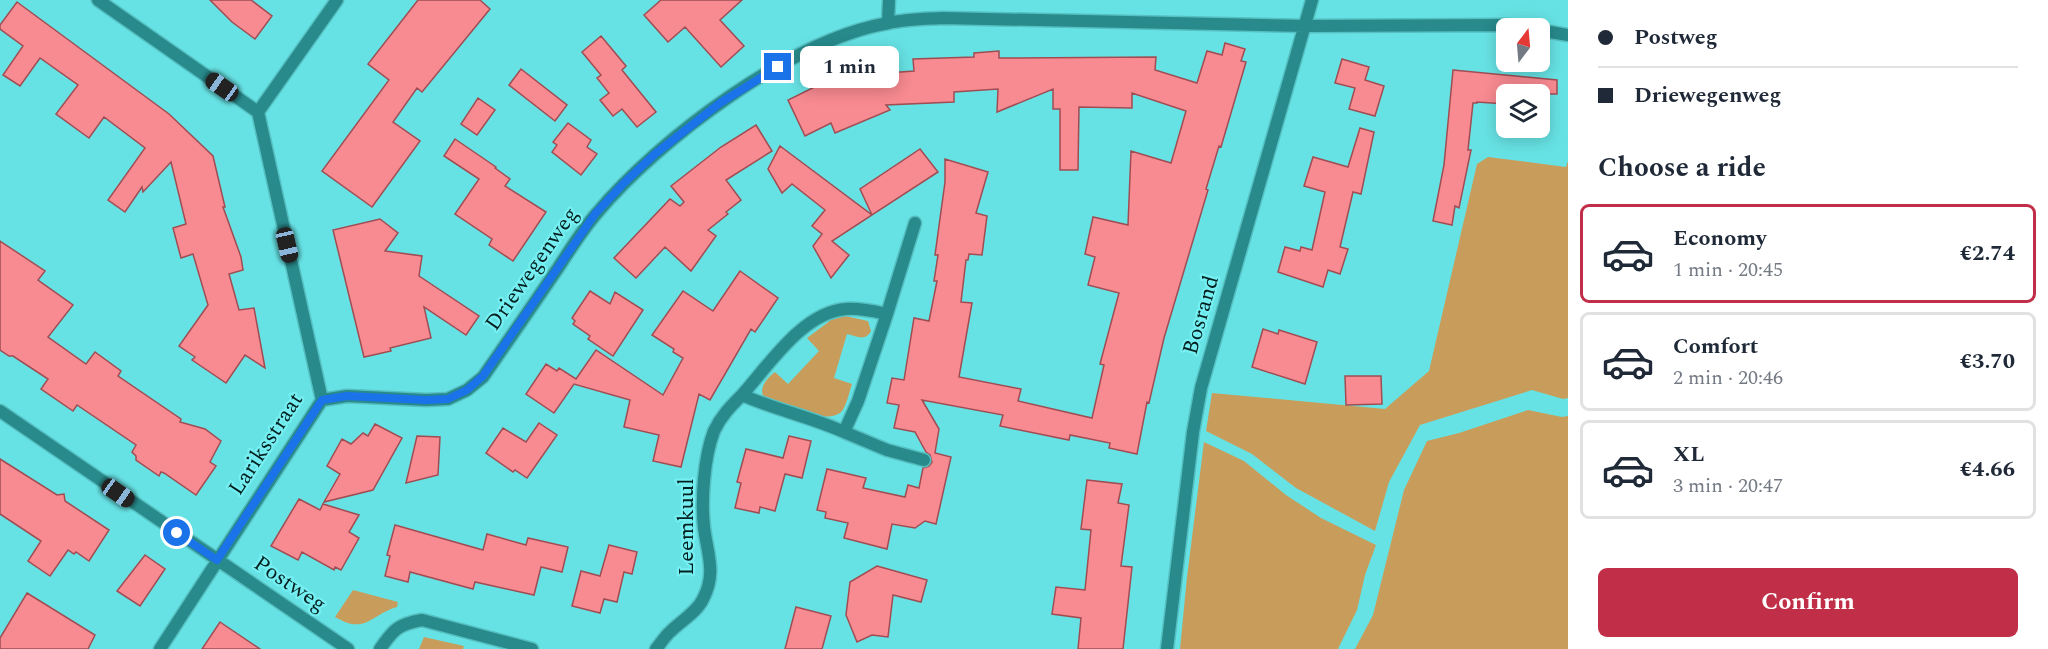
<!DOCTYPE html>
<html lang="en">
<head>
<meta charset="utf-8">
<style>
  body { margin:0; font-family:Spectral,serif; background:#f6f6f7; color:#1f2937; height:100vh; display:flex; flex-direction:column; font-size:22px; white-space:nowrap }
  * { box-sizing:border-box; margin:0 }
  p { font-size:20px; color:#747a83 }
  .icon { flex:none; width:33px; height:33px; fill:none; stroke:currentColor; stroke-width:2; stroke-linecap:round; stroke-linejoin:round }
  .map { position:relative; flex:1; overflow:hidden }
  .side { display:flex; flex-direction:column; background:#fff; width:480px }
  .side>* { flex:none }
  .top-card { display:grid; align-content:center; height:132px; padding:0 30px; background:#fff }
  .needle { width:39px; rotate:16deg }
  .fabs { position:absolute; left:1496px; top:18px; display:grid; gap:12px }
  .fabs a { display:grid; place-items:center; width:54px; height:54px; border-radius:9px; background:#fff; box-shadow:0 3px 15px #0003; font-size:30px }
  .end { position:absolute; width:27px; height:27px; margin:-14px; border:8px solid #1a73e8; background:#fff; box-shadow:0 0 0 3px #fff }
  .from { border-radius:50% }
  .bubble { position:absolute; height:42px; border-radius:9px; background:#fff; box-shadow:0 3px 15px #0003; font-size:20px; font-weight:700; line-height:42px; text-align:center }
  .car { position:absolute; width:18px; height:36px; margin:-18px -9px; border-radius:8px; box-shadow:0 0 4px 2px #0007; background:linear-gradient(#222 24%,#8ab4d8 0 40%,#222 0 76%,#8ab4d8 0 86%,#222 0) }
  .top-card b { display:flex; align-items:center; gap:21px; height:57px; font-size:22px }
  .top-card b+b { border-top:2px solid #e0e1e3 }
  .top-card i { width:15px; height:15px; background:#1f2937 }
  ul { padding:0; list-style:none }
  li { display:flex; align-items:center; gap:18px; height:99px; margin:0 12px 9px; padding:0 18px; border:3px solid #e0e1e3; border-radius:9px }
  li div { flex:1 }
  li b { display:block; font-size:22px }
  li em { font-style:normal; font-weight:700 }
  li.on { border-color:#c02f47 }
  li>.icon { width:54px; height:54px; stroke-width:1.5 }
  h2 { padding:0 30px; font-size:27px; line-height:72px }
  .button { display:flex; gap:12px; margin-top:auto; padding:12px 30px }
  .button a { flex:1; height:69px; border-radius:9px; background:#c02f47; color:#fff; font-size:24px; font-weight:700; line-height:69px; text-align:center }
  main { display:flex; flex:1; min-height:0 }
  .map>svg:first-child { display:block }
</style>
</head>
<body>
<main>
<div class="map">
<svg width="1568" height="649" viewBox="0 0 1568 649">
  <rect width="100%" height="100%" fill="#67e2e4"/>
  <path fill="#c89d5b" d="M1488,157l78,10 2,-6v237l-5,1 -31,-9 -112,35 -31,57 -14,49 -79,-43 -44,-34 -46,-23 6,-38 173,16 44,-38 48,-207z
    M845,316l23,5 3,10c-6,11 -14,5 -24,3l-13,44 18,6c-3,9 -5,20 -10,27 -14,16 -60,-7 -77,-12 -8,-10 2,-21 10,-27l13,12 31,-33 -12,-13 24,-18z
    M1528,410l34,7 6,-1v233h-213l18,-34 31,-125 23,-49 32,-8z
    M1204,442l40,19 42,34 35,23 55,27 -11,30 -8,35 -19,39h-158l7,-72z
    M353,590l45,12 -1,5c-27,8 -31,28 -62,10z
    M424,637l40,9 -1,3h-44z"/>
  <path fill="#f88a91" stroke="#9f4d53" stroke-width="1.5" d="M210,0h41l21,16 -17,23 -23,-17z
    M418,0h62l10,9 -68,83 -5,-4 -24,34 27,19 -48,66 -50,-36 67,-91 -21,-16z
    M661,0h81l-22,20 24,26 -23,21 -36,-40 -17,15 -24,-27z
    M17,2l152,112 44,42 12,51h-2l18,50 2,13 -14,4 10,36 15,-2 11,60 -20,-13 -19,28 -34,-23 3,-3 -16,-11 29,-41 -15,-51 -12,4 -8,-30 13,-4 -15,-62 -28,30 -1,-5 -17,25 -17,-12 37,-52 -41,-31 -15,21 -33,-24 22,-29 -38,-27 -20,28 -17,-11 20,-29 -23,-17v-4z
    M601,36l25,30 -4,4 34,42 -19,15 -15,-18 -9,7 -13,-16 9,-7 -12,-15 4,-3 -19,-23z
    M1225,43l20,6 -4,12 5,1 -25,85 -2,-1 -13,43 2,1 -44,148 -15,65 -2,-1 -10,52 -28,-6 1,-5 -40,-8 -1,5 -69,-14 3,-11 -81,-15 17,29 -4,24 16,4 -15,67 -11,-3 -10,7 -23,-4 -5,25 -43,-11 4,-15 -23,-5 1,-6 -9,-2 10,-41 39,9 -3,10 42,9 3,-12 11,3 4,-20 6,-2 3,-4 -2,-7 -4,-3 -11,-20 -21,-4 5,-23 -12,-2 5,-25 12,2 10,-62 15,3 8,-40h-3l4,-26h-3l10,-73v-23l43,13 -12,41 11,3 -5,39 -13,-1 -1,6h-2l-5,42 11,1 -13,74 62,12 -3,12 74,17 12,-53 -4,-1 19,-71 -31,-8 7,-28 -10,-3 8,-37 35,8 3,-74 40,12 15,-52 -54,-18v15l-53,-1 -1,63h-18v-61h-7v-20l-56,23 1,-23 -44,3v10l-68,3 4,5 -55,23 -4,-10 -26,13 -17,-36 55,-27 -1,-4 26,-9 5,14 41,-3 -1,-12 61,-2v-4l25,-2v7l157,-1 -1,13 42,13 10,-32 15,4z
    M1342,59l27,8 -4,13 19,6 -9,30 -26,-7 6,-21 -20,-5z
    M521,69l46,36 -12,16 -46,-36z
    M1453,70l104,10v14h-51v10l-29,-2v1h-4l-5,47h3l-12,58 -4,-2 -3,19 -19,-4 11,-56z
    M478,98l17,12 -18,25 -16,-11z
    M568,123l23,17 -4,7 10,7 -16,21 -29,-23 5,-7 -4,-3z
    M756,125l16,26 -46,29 15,20 -15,12 2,2 -20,16 8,6 -25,35 -26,-24 -29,31 -22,-20 56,-59 10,7 4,-4 -13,-16 50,-39z
    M1360,128l14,4 -13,62 -8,-2 -13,55 8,2 -8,25 -12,-4 -5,17 -45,-15 7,-25 15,4 1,-4 11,3 13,-58 -21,-6 9,-29 35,10z
    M455,139l41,28 -1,1 15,11 -5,7 41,26 -33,49 -24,-16 3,-6 -37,-25 24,-35 -35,-23z
    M780,146l92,69 -40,26 17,14 -18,23 -18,-32 9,-12 -10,-8 13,-16 -33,-26 -10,9 -14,-24z
    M920,149l18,23 -66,43 -12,-26z
    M380,219l18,14 -13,18 37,5 -3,20 60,40 -13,19 -42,-28 7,31 -41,10 1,3 -27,6 -31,-127z
    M0,241l45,30 -7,9 35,25 -25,32 38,27 9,-12 26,19 -3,5 63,43 -1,3 25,7 16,12 -11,21 6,4 -20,29 -32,-22 -3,-1 -2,4 -23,-16v-4l-4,-4 4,-7 -59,-40 -4,6 -32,-22 7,-10 -35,-23h-4l-9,-6z
    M740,271l38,27 -23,34 -4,-3 -41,71 -11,-6 -18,73 -28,-6 6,-26 -35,-8 6,-27 -56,-16 -20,29 -28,-19 20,-30 11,7 2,-3 17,11 20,-29 67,45 20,-37 -10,-6 1,-3 -22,-14 31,-44 30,20z
    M590,291l20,13 5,-12 28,18 -30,46 -25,-17 2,-3 -17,-12 2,-3 -3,-3z
    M1263,329l15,5 1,-4 38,12 -12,42 -53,-17z
    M1345,376h36l1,28 -36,1z
    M539,423l18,12 -30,43 -12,-8 -2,2 -27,-19 17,-25 23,14z
    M375,424l27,14 -29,52 -49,12 16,-28 -13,-8 15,-27 9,5 12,-11 5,3z
    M417,436l23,1 -2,38 -32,8z
    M789,436l22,5 -9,37 -17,-4 -10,37 -15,-4 -1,6 -24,-5 6,-25 -4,-1 9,-33 37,9z
    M0,459l57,36 7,-1 1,7 44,29 -20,31 -13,-9 -2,2 -6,-4 -18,26 -22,-15 13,-20 -41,-27z
    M1087,480l35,4 -4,19 11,2 -8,61 11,1 -9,82h-45l3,-31 -29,-4 4,-27 29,3 6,-60 -10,-1z
    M299,499l21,11 3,-6 36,11 -10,17 10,6 -18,32 -6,-3 -1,3 -32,-18 -4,8 -27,-14z
    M395,525l88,25 4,-16 39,11 2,-7 40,9 -6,25 -21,-5 -7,28 -59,-13 -2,7 -63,-17 -2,10 -23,-6 5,-20 -3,-1z
    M609,545l28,7 -5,22 -8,-2 -7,30 -13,-3 -4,14 -28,-7 9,-35 19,5z
    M145,555l20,14 -25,37 -23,-15z
    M877,566l50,14 -6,22 -28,-7 -5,42 -16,-2 -15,7 -11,-27 4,-33z
    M27,593l68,42 -7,14h-88v-11z
    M796,607l35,9 -9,33h-37z
    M220,622l40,27h-58z"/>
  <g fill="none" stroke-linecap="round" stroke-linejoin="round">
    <defs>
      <path id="minor" d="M98,0l160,112 64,288 -162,249
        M888,23l1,-23
        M1539,30l29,5
        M258,112l79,-112
        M887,314l-29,87 -14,31c-33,-15 -68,-22 -102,-37 27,-30 61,-83 104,-86 14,-1 27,2 41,5l28,-91
        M322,400l25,-4 79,4 22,-1 19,-9 16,-13c25,-36 50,-72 75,-109 12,-18 24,-38 39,-55 62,-74 195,-174 292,-190 17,-4 36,-4 54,-5l363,8 201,-1 22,3
        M0,411l348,238
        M844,432l43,18 37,10
        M380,649c13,-19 18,-25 42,-29l110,29
        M656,649c5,-6 9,-13 15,-18 10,-10 26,-19 32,-32 14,-26 4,-46 1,-72 -3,-27 0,-70 10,-96 7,-15 17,-25 28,-36
        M1167,649l26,-217 8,-44 111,-388"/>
    </defs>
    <use href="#minor" stroke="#55bfc1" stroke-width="15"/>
    <use href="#minor" stroke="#288a8b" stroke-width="12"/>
  </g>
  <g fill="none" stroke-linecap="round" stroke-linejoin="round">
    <path stroke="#1a73e8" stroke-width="8" d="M177,533l40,27 105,-160 25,-4 79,4 22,-1 19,-9 16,-14 112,-162 29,-31 31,-29 65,-51 58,-36"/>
  </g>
  <g text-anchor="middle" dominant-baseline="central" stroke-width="4.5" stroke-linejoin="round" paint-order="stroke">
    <g font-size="22" fill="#041f1f" stroke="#75eff1">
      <text transform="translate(532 269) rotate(-55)">Driewegenweg</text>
      <text transform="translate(1201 315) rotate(-74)">Bosrand</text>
      <text transform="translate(266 444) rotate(-57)">Lariksstraat</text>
      <text transform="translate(686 527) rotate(-90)">Leemkuul</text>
      <text transform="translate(290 584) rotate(34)">Postweg</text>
    </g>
  </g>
</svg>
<div class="fabs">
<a><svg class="needle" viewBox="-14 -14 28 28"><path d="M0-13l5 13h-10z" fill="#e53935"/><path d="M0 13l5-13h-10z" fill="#747a83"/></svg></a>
<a><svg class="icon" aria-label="layers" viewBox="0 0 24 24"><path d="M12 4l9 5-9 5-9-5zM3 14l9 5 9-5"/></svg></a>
</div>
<i class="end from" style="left:177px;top:533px"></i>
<i class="end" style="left:778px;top:67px"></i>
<div class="bubble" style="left:800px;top:46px;width:99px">1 min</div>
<i class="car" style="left:222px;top:87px;rotate:305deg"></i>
<i class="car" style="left:287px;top:245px;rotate:167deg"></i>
<i class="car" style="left:118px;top:493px;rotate:125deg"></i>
</div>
<section class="side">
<div class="top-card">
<b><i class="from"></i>Postweg</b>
<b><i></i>Driewegenweg</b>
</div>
<h2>Choose a ride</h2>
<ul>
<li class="on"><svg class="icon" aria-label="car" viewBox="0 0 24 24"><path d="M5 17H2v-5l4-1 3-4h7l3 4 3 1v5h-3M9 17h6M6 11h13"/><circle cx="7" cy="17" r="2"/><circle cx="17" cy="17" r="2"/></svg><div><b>Economy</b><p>1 min · 20:45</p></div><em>€2.74</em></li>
<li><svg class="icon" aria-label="car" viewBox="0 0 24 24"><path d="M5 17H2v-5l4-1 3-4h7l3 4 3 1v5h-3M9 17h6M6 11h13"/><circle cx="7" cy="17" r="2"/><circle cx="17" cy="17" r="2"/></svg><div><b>Comfort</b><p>2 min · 20:46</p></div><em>€3.70</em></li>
<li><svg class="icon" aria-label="car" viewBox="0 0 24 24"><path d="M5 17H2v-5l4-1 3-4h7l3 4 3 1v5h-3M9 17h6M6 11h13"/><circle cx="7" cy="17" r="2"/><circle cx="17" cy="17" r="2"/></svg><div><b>XL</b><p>3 min · 20:47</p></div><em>€4.66</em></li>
</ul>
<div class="button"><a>Confirm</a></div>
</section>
</main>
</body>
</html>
